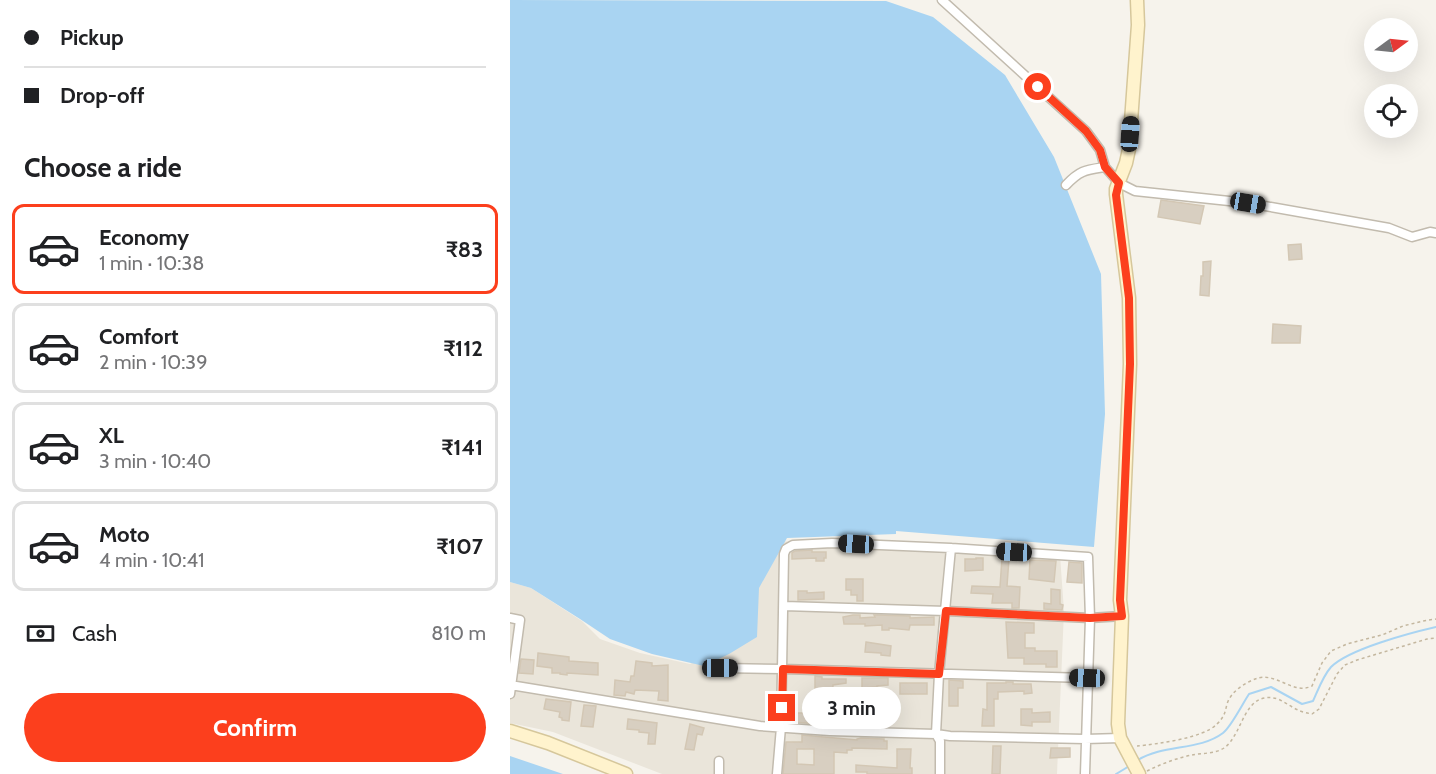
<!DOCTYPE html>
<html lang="en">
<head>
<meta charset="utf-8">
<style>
  body { margin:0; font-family:Cabin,sans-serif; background:#f2f2f2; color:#202124; height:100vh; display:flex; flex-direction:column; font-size:22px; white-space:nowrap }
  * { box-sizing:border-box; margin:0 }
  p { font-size:20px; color:#757577 }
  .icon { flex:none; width:33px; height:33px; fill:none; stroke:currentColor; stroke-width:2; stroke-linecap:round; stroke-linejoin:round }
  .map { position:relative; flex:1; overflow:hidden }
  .panel { display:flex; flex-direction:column; background:#fff; width:510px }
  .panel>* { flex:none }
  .guide { display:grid; align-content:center; height:132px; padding:0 24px; background:#fff }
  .needle { width:39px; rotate:75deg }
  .controls { position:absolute; left:854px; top:18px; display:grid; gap:12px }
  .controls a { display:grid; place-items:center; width:54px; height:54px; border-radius:50%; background:#fff; box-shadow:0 6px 24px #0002; font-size:30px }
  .end { position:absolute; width:27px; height:27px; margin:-14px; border:8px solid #fc3f1d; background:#fff; box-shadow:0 0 0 3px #fff }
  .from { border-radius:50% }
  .bubble { position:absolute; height:42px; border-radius:21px; background:#fff; box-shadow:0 6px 24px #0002; font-size:20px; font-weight:700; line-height:42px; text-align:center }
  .car { position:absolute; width:18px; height:36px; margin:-18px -9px; border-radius:8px; box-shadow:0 0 4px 2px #0007; background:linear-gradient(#222 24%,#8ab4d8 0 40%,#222 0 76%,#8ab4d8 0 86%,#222 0) }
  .guide b { display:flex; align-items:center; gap:21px; height:57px; font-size:22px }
  .guide b+b { border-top:2px solid #e0e0e0 }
  .guide i { width:15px; height:15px; background:#202124 }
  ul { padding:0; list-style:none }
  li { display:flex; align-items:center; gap:18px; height:90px; margin:0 12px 9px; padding:0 12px; border:3px solid #e0e0e0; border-radius:12px }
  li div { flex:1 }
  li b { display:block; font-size:22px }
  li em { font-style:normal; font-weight:700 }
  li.on { border-color:#fc3f1d }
  li>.icon { width:54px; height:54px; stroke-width:1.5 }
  h2 { padding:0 24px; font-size:27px; line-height:72px }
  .pay { display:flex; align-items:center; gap:15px; height:66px; padding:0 24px; font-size:22px }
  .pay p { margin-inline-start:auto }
  .primary-button { display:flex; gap:12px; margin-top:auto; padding:12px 24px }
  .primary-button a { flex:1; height:69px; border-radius:36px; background:#fc3f1d; color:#fff; font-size:24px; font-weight:700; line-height:69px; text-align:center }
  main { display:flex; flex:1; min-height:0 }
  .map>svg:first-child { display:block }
</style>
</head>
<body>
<main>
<section class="panel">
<div class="guide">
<b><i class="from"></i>Pickup</b>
<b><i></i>Drop-off</b>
</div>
<h2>Choose a ride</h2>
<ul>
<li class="on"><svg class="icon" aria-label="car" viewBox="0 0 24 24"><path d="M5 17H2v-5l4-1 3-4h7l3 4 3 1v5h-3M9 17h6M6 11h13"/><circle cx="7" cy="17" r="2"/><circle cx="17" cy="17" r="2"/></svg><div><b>Economy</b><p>1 min · 10:38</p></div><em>₹83</em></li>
<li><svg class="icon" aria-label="car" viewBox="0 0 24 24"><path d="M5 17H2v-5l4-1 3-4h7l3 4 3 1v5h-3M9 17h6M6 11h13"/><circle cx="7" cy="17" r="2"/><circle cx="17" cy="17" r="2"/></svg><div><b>Comfort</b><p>2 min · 10:39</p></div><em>₹112</em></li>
<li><svg class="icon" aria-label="car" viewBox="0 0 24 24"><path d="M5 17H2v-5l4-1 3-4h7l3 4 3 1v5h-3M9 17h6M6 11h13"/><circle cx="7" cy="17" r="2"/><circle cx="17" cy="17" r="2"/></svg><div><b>XL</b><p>3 min · 10:40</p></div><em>₹141</em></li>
<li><svg class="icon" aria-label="car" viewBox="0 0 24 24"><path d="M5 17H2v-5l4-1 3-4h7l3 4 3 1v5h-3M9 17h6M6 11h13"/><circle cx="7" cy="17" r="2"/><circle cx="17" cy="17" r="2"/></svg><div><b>Moto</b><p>4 min · 10:41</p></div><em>₹107</em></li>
</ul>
<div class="pay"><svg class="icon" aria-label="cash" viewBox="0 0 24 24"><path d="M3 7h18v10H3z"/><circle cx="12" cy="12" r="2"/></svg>Cash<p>810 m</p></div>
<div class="primary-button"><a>Confirm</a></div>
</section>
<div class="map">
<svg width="926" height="774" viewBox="0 0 926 774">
  <rect width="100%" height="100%" fill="#f6f3ec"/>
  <path fill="#eae5da" d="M362,539l188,16 4,56 -7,163h-395l-109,-42 -43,-9v-141l21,6 51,33 18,18 40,14 50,11 24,-12 55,-110z"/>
  <path fill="#a9d4f2" d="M0,0l376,1 47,16 72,58 49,82 47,117 4,140 -11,133 -198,-16v3l-109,4 -28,50 -2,49 -28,17 -25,12 -52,-12 -42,-15 -30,-20 -49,-31 -21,-6z
    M0,756l53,18h-53z"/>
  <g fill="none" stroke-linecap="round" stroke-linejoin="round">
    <path stroke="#a9d4f2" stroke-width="2" d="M628,760c26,-16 61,-9 85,-27 8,-6 20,-30 26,-39l22,-7 31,17 11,-3c5,-11 10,-25 18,-34 18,-18 79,-34 105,-40
      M606,774l15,-9"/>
  </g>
  <path fill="#d8cfc1" stroke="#d3c7b4" stroke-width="1.5" fill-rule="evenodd" d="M651,200l43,6 -4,18 -42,-7z
    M791,244l1,15 -13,1 -1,-15z
    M701,261l-2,35 -9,-1 1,-19h2v-14z
    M763,324l28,2 -1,17h-28z
    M302,550v2h14v6h-2v3h-8v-3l-24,1v-6l3,-2z
    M466,558h7v12l-18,1v-12h11z
    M492,558h7l-2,28 13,1 -1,21h-7v-5h-20l1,-9 -22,-1 1,-7 28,1z
    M520,560l26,1 -2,21 -25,-3z
    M559,562l13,1v20l-15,-1z
    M336,579h17v22h-6v-6h-6v-5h-5z
    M541,589l9,1v14l3,1 -1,5 -18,-1v-6l7,1z
    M288,591h9v2l17,-1v7l-26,1z
    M343,615h7v3l15,-1 -1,-2h3l33,1v2l24,-1v8h-24l-1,5 -20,-2v2h-7v-5l-17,1v-2h-21l-1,-7z
    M496,622l28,1v10h-9v15h10v3h22v16h-11v-3h-22v-6h-16z
    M356,642l25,4 -1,10 -9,-1v-2l-16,-1z
    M28,653l31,4v4l29,2v12l-31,-2v2l-7,-1v-1h-8v-5l-15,-2z
    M11,659l13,1 -1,14 -14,-1z
    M126,661l16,2v3l16,-1v36l-10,-1 1,-9 -24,-1 -1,4 -8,-2 -1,4 -11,-1 1,-15 15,2 1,-6h3z
    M305,676l7,1v2h24v4l-13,2 -1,17 6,1 -1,6 -7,-1v17l-36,-3v-9h12l-1,-10h10z
    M352,678h26v7l-11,1v1l-15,1z
    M439,680l14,1v7h-5v18h-9z
    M496,682h7v2h18l1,9 -8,1v-3l-26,1v7h-4v27h-12l1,-17 4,1v-27h19z
    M390,683h27v11h-27z
    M36,699l25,3 -2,19 -7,-1v-2l-3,-1 1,-5 -16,-3z
    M351,703h9v20h14v3l-24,-1z
    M74,705l12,1 -3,21 -12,-1z
    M511,709h11v4l18,-1v10h-18v4l-11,-1z
    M118,719l29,4 -2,21h-7l1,-11 -10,-1v-2l-12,-1z
    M180,724l14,4 -2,7 -5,-1 -3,16 -9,-1z
    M292,735l55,5v-1l4,-1 23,1v2h3v8l-35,-1v2h-5v3l-13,-1v22h-51l3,-32h16zM287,749h17v16l-17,-1z
    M483,746h8l-1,28h-8z
    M541,748h19v9l-20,1z
    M387,749h14l-1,19h2v6h-45v-2h-11v-7l41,3z"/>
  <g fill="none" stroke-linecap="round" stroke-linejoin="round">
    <defs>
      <path id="street" d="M432,0l144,131 14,19 5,17 14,16 16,8 113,12 141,25 23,9 18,-5 6,1
        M556,185c14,-15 20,-15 39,-18
        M274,606l162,5 144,7 32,-2
        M0,618l10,2 -10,74
        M210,668l63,1 304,9
        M0,685l250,41 70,5 106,3 14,2 135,3 35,-1
        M209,774v-13
        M267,774l4,-47 3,-173 2,-5 7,-4 39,-2 119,5 137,9 2,61 -5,156
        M430,774v-33l-4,-7 3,-60 12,-126"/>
      <path id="secondary" d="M627,0l1,25 -9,124 -3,14 -10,26v5l13,104 1,66 -10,236 2,16 -4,108 2,14 19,36
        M0,731l38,12 78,31"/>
    </defs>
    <use href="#street" stroke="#c2bbae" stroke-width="11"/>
    <use href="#secondary" stroke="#d6c79b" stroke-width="15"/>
    <path stroke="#c4b79f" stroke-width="1.5" stroke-dasharray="3 3" stroke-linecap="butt" d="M627,746c20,-2 67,-8 80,-22 7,-7 8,-11 10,-20 4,-13 19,-22 31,-26 19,-5 36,17 54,8l10,-23 9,-12 16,-7 35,-9 21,-9 20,-5 13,-2
      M637,771c14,-7 30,-13 45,-16 9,-2 23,-1 32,-7 20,-14 19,-59 54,-49 7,3 13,8 20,11 4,2 9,3 14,4l7,-5 18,-35 8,-9 12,-5 70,-21 9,-1"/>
    <use href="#street" stroke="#fff" stroke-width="8"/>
    <use href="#secondary" stroke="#fff3cd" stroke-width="12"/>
  </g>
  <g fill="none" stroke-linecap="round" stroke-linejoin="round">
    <path stroke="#fc3f1d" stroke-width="8" d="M272,708l1,-39 156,5 7,-63 144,7 32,-2 -2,-16 10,-236 -1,-66 -13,-103 3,-12 -14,-16 -5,-17 -14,-19 -48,-44"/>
  </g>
</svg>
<div class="controls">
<a><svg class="needle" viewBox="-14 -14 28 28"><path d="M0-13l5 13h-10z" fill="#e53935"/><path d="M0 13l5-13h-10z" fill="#757577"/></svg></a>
<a><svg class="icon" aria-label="locate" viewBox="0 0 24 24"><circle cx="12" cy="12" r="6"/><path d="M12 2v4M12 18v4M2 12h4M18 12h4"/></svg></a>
</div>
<i class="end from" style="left:528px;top:87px"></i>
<i class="end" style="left:272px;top:708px"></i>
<div class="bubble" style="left:292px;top:687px;width:99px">3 min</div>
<i class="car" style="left:620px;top:134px;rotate:4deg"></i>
<i class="car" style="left:738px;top:203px;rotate:100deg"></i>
<i class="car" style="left:346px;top:544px;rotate:273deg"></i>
<i class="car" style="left:504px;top:552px;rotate:273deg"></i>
<i class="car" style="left:210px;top:668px;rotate:90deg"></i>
<i class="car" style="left:577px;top:678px;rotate:272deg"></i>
</div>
</main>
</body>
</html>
